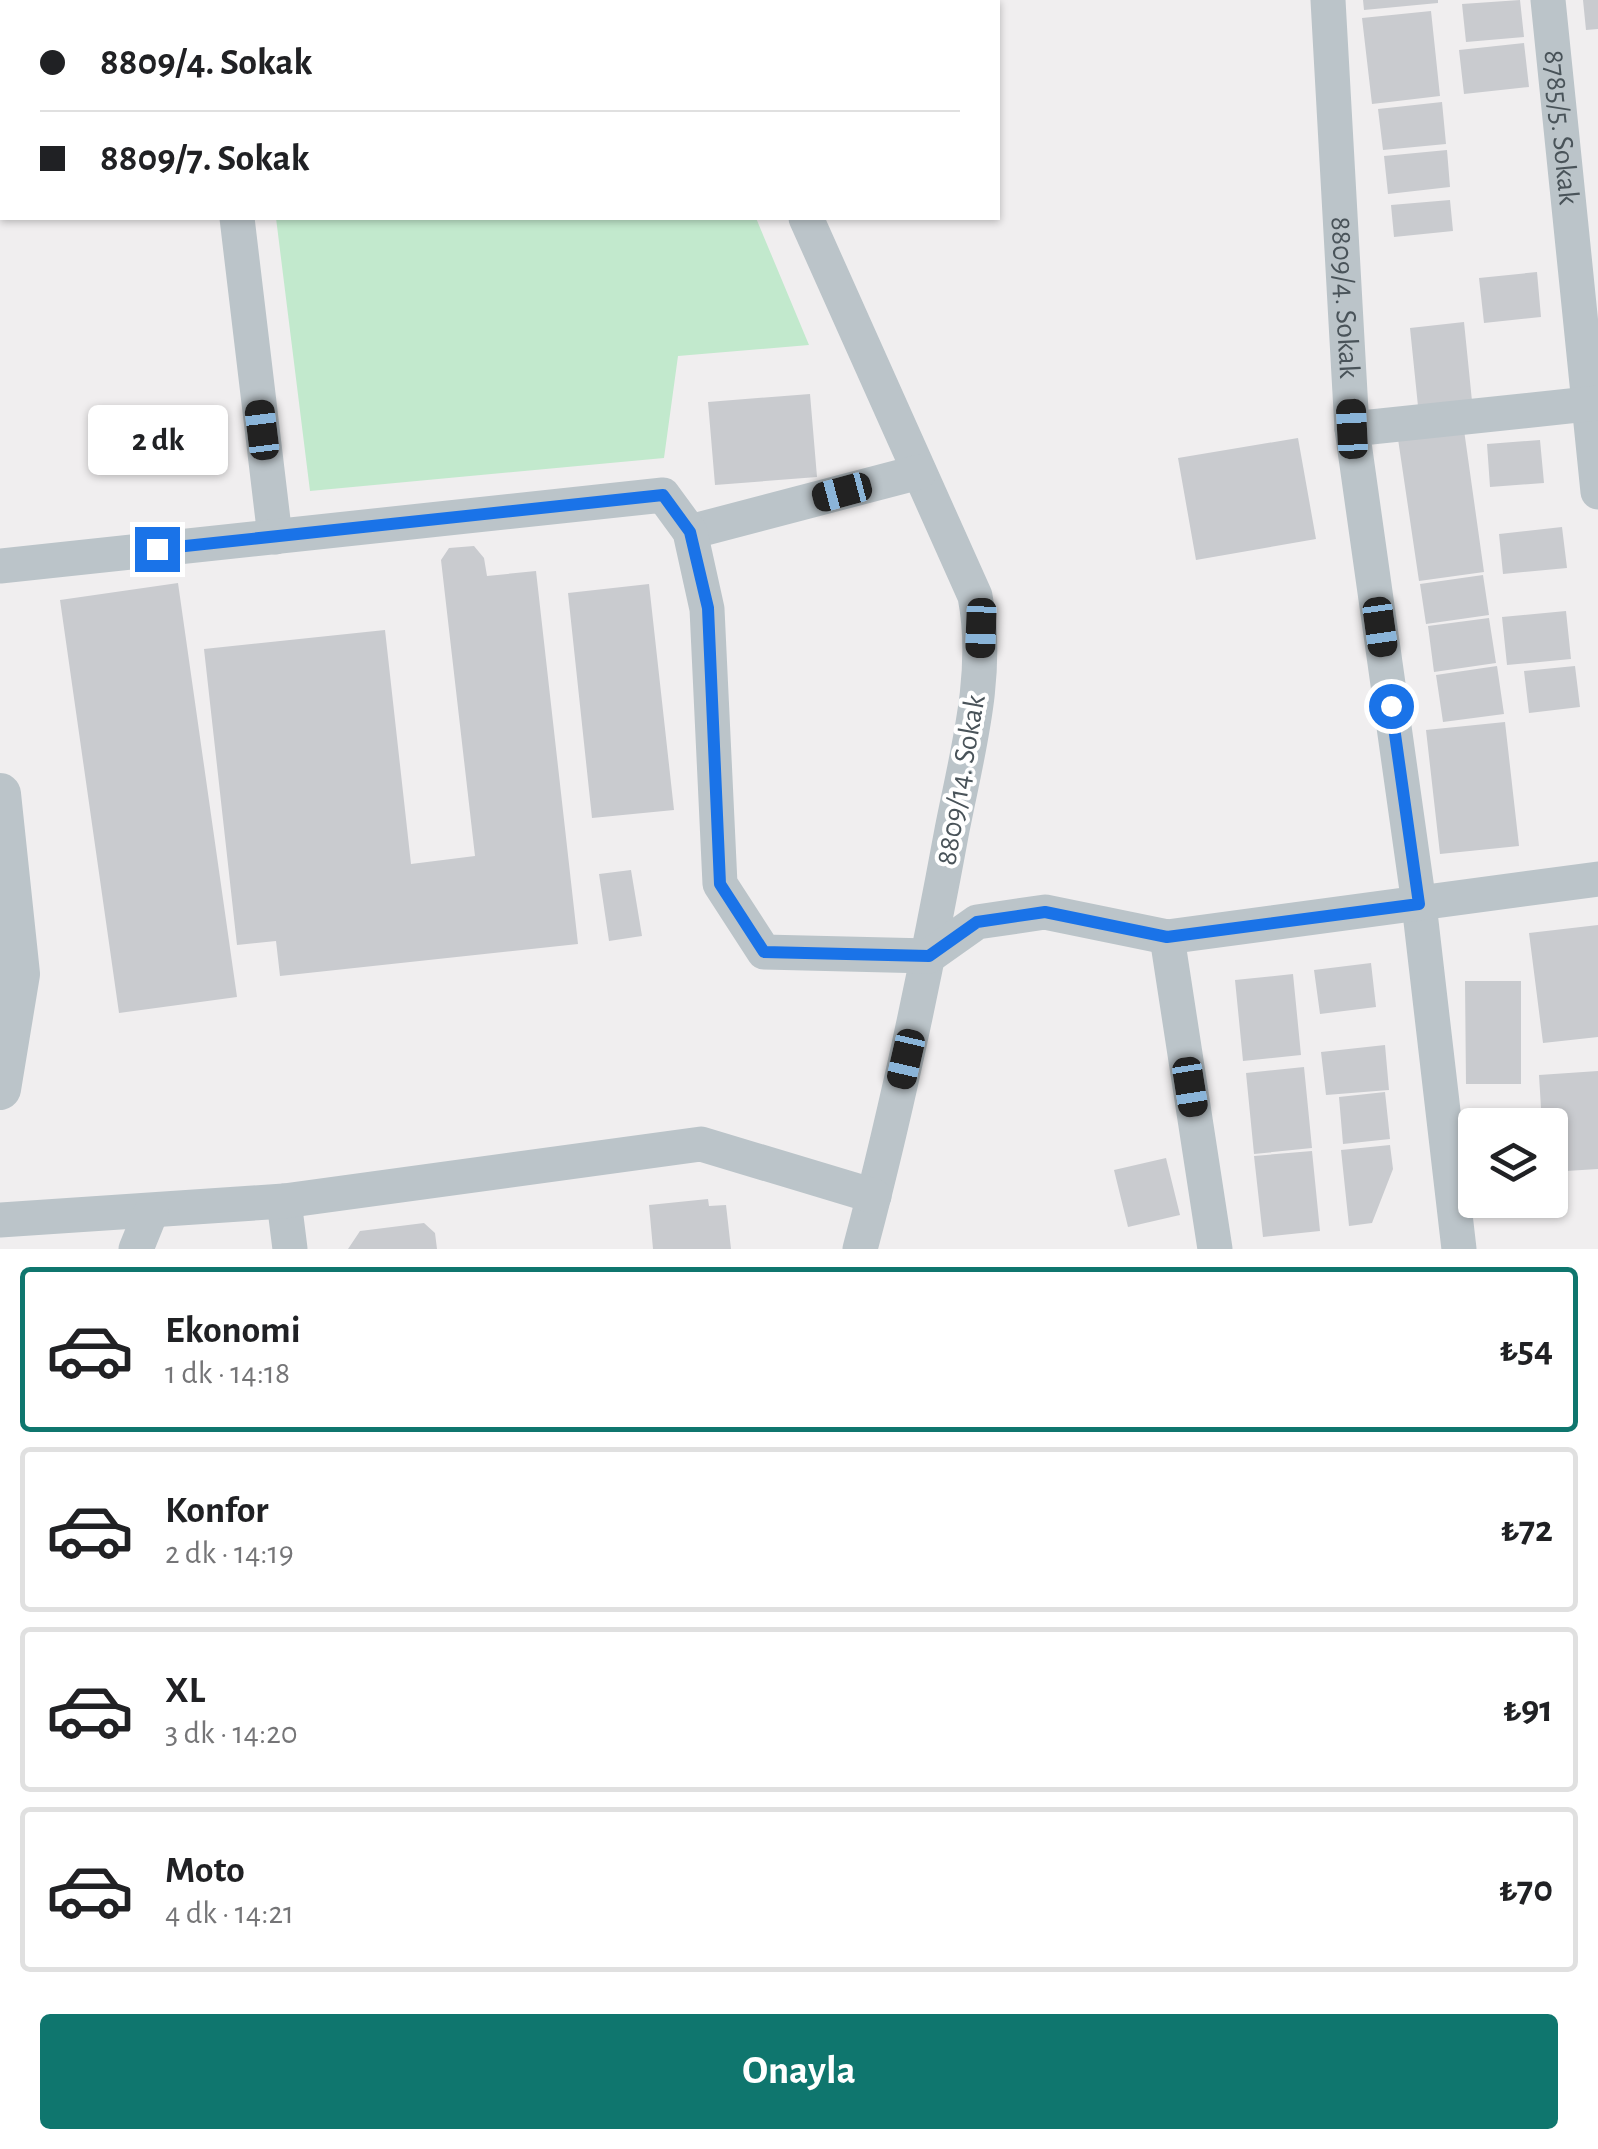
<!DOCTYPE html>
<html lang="tr">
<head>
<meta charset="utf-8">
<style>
  body { margin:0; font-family:"Alegreya Sans",sans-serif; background:#f2f2f2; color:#202124; height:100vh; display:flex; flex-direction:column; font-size:38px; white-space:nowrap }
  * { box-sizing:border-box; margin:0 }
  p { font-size:32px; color:#757577 }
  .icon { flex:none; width:55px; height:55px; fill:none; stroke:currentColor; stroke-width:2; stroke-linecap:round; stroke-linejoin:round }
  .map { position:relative; height:1249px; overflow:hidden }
  .details { display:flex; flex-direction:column; background:#fff; flex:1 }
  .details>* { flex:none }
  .hud { position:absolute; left:0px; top:0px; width:1000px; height:220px; box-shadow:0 2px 8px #0004; display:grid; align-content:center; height:220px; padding:0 40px; background:#fff }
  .controls { position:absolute; left:1458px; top:1108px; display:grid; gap:20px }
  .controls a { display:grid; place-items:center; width:110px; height:110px; border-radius:10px; background:#fff; box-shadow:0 2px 8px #0004; font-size:50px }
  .end { position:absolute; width:45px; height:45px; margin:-22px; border:12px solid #1a73e8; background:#fff; box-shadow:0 0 0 5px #fff }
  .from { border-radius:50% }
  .bubble { position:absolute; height:70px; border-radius:10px; background:#fff; box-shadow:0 2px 8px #0004; font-size:32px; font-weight:600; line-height:70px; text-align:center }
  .car { position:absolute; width:30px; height:60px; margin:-30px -15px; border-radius:12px; box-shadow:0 0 8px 2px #0007; background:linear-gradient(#222 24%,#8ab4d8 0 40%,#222 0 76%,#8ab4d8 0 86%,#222 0) }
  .hud b { display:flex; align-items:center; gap:35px; height:95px; font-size:38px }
  .hud b+b { border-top:2px solid #e0e0e0 }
  .hud i { width:25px; height:25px; background:#202124 }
  ul { padding:18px 0 0; list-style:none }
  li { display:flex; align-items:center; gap:30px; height:165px; margin:0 20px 15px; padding:0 20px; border:5px solid #e0e0e0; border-radius:10px }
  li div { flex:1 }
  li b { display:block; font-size:38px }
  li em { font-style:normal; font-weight:600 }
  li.on { border-color:#0f766e }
  li>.icon { width:90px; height:90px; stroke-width:1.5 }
  .action { display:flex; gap:20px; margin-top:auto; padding:20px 40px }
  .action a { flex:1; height:115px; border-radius:10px; background:#0f766e; color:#fff; font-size:40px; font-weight:600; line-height:115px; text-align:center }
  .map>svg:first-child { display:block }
</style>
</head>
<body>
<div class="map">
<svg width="1598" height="1249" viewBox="0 0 1598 1249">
  <rect width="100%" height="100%" fill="#f0eeef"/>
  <path fill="#c2e9cd" d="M250,0h417l1,2h-418z
    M276,218h480l53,127 -131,11 -14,102 -354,33z"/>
  <path fill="#c9cbcf" d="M1363,0h75v3l-74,7z
    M1520,0l4,37 -58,5 -4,-38z
    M1583,0h15v29l-12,1z
    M1431,11l9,85 -68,8 -10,-86z
    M1524,43l5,44 -65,7 -5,-44z
    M1442,102l4,42 -63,6 -5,-41z
    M1447,150l3,37 -62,7 -4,-38z
    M1450,200l3,31 -59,6 -3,-32z
    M1537,272l4,45 -57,6 -5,-45z
    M1464,322l9,89 -54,5 -9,-88z
    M810,394l7,83 -102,8 -7,-83z
    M1464,430l20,142 -65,9 -21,-142z
    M1298,438l18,101 -120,21 -18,-102z
    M1540,440l4,43 -54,4 -3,-43z
    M1562,527l5,41 -64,6 -4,-40z
    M474,546l10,12 3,18 49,-5 42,373 -298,32 -4,-35 -39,4 -33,-296 181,-19 26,234 64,-8 -34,-296 8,-12z
    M1483,575l6,40 -63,9 -6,-40z
    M178,583l59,414 -118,16 -59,-413z
    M649,584l25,226 -82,8 -24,-225z
    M1566,611l5,48 -64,6 -5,-48z
    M1489,618l7,45 -62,9 -6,-46z
    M1497,666l7,48 -61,8 -7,-47z
    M1575,666l5,41 -51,6 -5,-42z
    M1505,722l14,124 -79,8 -14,-124z
    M631,870l11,66 -33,5 -10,-67z
    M1598,925v112l-55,6 -14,-110z
    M1371,963l5,44 -56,7 -6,-44z
    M1293,974l8,81 -58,6 -8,-81z
    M1465,981h56v103h-55z
    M1385,1045l4,45 -63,5 -5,-43z
    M1304,1067l8,81 -58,6 -8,-81z
    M1598,1071v98l-48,3v-47h-8l-3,-50z
    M1385,1092l5,47 -47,5 -4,-47z
    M1390,1145l3,24 -21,54 -23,3 -8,-76z
    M1312,1151l8,80 -57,6 -9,-81z
    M1166,1158l14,57 -52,12 -14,-57z
    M708,1199l1,7 17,-1 5,44h-78l-4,-44z
    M424,1223l11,10 2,16h-89l12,-18z"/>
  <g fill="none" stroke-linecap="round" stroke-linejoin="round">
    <g stroke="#bbc4c9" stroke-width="35">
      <path d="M212,0v2"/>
      <path d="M710,0l1,2"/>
      <path id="s1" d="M1328,0l24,429 67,475 40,345"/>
      <path id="s2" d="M1548,0l50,492"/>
      <path d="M237,218l38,319"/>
      <path d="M806,218l169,378c15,78 -8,157 -23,234 -26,141 -55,281 -92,419"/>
      <path d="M1352,429l246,-26"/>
      <path d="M690,532l229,-60"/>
      <path d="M0,566l663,-71 27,37 17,77 13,275 44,68 165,4 48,-34 68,-10 122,25 431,-58"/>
      <path d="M1167,937l48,312"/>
      <path d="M284,1201l6,48"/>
      <path d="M0,1220l284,-19 417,-57 173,52"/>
      <path d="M136,1249l15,-37"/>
    </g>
    <path stroke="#bbc4c9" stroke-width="42" d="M0,794l19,180 -19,115"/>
  </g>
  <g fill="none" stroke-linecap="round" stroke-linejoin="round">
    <path stroke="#1a73e8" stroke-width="12" d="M157,549l506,-54 27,37 18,76 12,276 44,68 165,4 48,-34 68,-10 122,25 252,-33 -28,-198"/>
  </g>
  <g text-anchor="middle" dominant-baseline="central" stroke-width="8" stroke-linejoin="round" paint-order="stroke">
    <g font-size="30" fill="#495359" stroke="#fff">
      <text stroke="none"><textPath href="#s2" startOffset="128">8785/5. Sokak</textPath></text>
      <text stroke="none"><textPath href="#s1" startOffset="298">8809/4. Sokak</textPath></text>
      <text transform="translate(961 780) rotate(-80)">8809/14. Sokak</text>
    </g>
  </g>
</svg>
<div class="controls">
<a><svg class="icon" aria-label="layers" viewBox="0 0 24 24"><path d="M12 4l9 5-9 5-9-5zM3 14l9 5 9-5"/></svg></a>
</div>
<i class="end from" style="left:1391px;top:706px"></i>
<i class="end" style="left:157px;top:549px"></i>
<div class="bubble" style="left:88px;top:405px;width:140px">2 dk</div>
<i class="car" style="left:1352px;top:429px;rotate:357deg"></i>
<i class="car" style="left:262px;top:430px;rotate:353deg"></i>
<i class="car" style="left:842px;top:492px;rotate:255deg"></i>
<i class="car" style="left:1380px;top:627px;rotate:172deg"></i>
<i class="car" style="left:981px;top:628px;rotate:182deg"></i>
<i class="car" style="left:906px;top:1059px;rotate:193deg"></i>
<i class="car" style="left:1190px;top:1087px;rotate:171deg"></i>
<div class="hud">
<b><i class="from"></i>8809/4. Sokak</b>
<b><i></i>8809/7. Sokak</b>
</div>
</div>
<section class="details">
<ul>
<li class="on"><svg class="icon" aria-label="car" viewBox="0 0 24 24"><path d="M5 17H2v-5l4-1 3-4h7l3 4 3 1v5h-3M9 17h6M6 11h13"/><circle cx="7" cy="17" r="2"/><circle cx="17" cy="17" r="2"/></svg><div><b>Ekonomi</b><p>1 dk · 14:18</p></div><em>₺54</em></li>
<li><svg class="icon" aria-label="car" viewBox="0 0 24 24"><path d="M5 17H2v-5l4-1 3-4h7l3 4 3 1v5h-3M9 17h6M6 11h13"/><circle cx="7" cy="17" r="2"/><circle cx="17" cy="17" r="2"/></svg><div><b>Konfor</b><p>2 dk · 14:19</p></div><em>₺72</em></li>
<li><svg class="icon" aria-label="car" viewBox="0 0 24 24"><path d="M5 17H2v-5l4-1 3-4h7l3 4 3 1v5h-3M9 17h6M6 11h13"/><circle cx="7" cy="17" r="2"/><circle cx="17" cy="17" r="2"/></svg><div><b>XL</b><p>3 dk · 14:20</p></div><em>₺91</em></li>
<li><svg class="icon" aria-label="car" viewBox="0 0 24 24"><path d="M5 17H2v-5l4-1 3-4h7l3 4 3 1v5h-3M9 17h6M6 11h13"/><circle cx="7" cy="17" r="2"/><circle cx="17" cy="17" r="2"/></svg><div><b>Moto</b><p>4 dk · 14:21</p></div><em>₺70</em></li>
</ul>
<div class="action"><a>Onayla</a></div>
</section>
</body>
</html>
